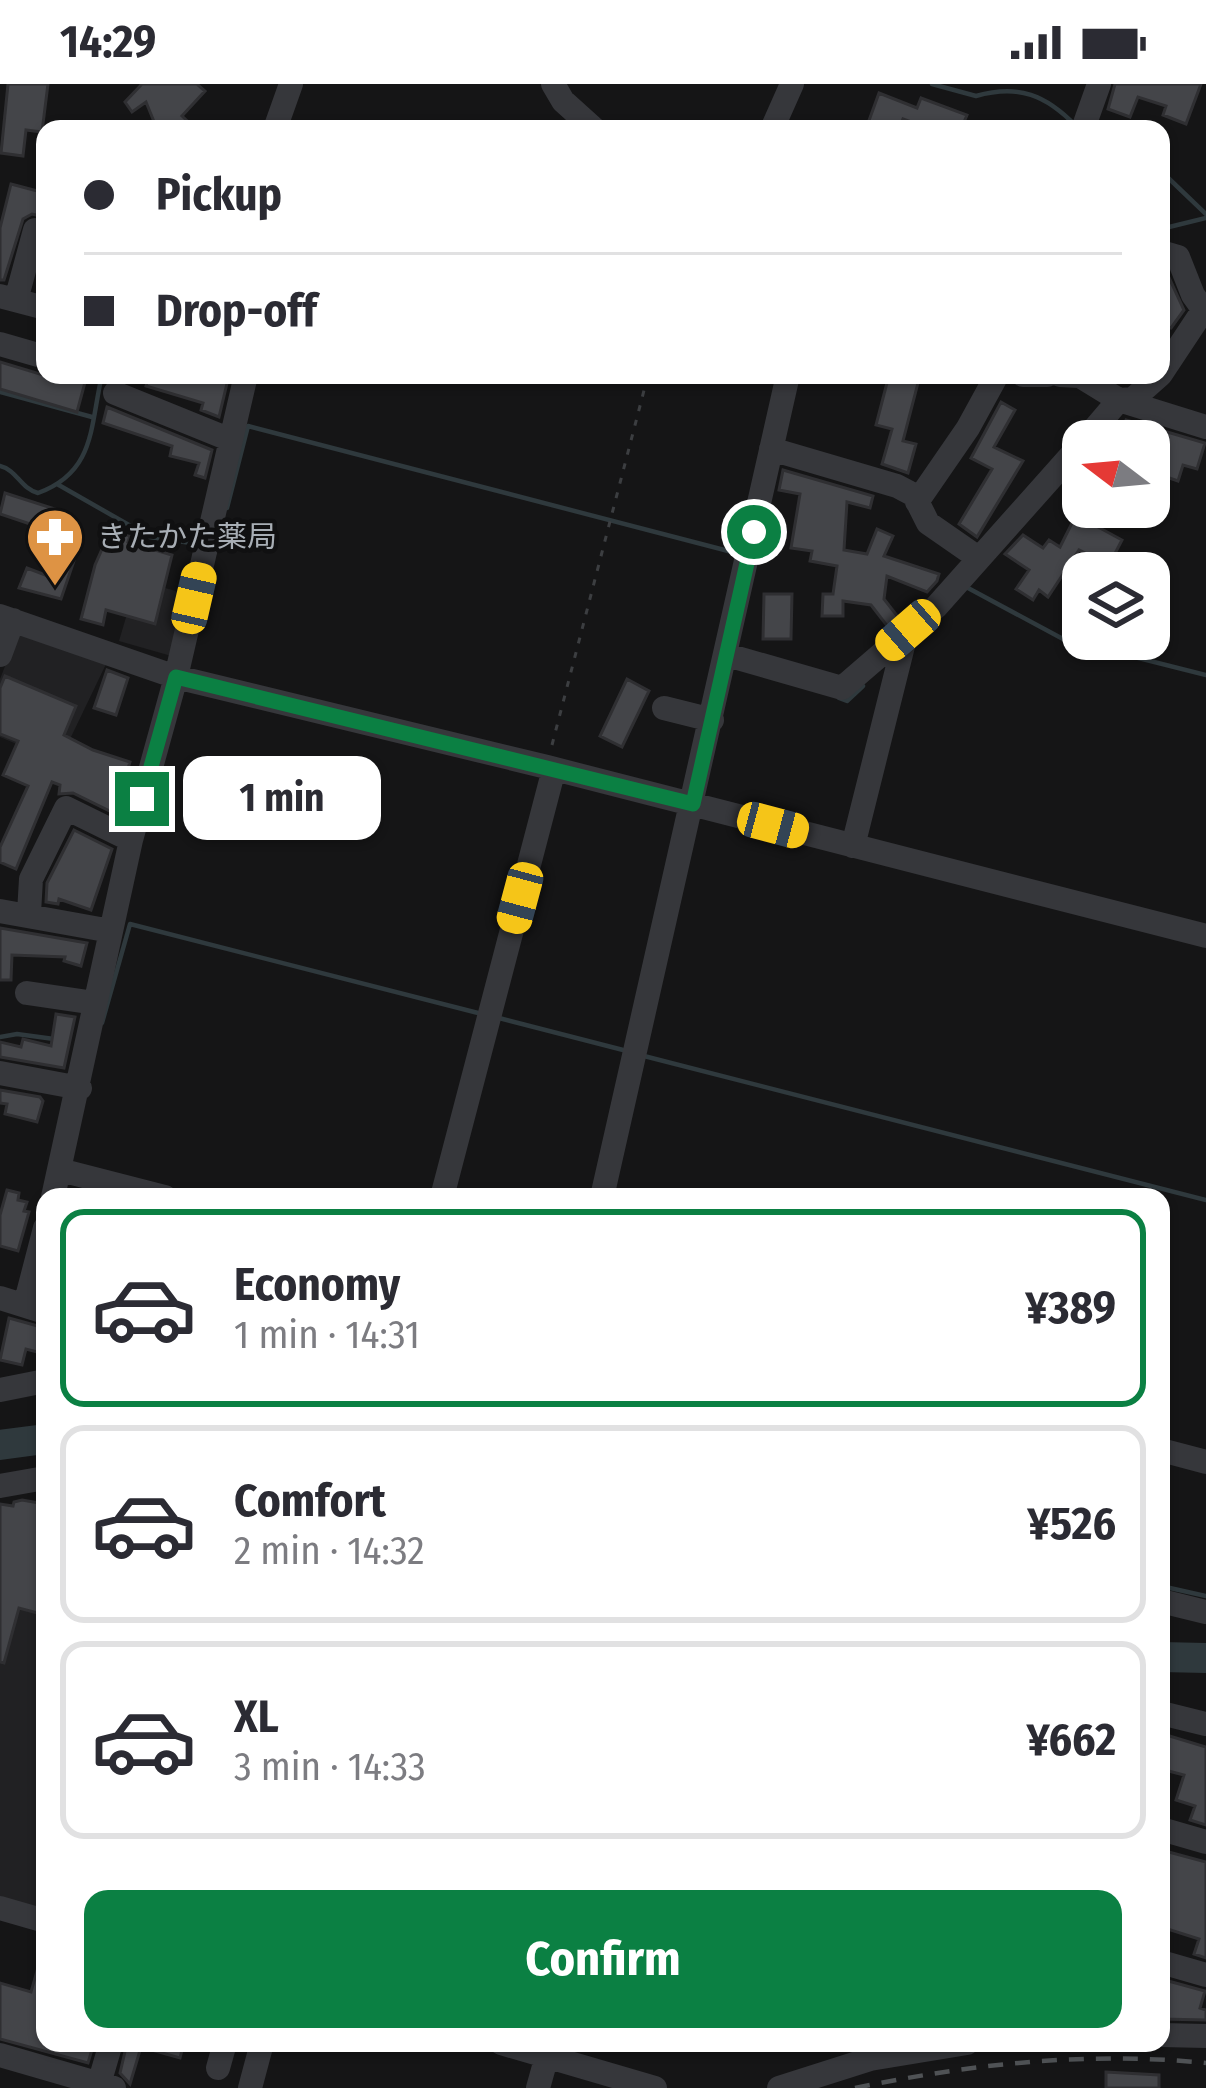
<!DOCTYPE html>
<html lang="en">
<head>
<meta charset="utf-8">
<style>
  body { margin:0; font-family:"Fira Sans Condensed","Noto Sans JP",sans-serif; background:#f2f2f3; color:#2b2b33; height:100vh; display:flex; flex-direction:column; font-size:45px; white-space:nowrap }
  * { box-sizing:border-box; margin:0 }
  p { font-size:39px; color:#7c7c81 }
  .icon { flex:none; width:66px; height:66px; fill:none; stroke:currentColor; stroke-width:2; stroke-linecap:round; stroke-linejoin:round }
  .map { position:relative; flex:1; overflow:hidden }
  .side { position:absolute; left:36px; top:1104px; width:1134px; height:864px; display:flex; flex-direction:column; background:#fff; border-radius:24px; box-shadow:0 3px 9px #0004 }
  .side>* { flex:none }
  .hud { position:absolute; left:36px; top:36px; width:1134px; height:264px; border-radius:24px; box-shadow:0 3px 9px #0004; display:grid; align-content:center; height:264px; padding:0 48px; background:#fff }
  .needle { width:78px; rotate:286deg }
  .buttons { position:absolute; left:1062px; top:336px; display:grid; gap:24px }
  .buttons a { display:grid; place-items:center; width:108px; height:108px; border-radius:24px; background:#fff; box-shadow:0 3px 9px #0004; font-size:60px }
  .end { position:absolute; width:54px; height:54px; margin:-27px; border:15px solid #0b8043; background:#fff; box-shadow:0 0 0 6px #fff }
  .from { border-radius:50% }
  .bubble { position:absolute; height:84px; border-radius:24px; background:#fff; box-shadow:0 3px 9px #0004; font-size:39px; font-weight:700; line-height:84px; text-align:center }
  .car { position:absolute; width:36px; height:72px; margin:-36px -18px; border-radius:15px; box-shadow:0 0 9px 3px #0007; background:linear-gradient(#f5c518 24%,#345 0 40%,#f5c518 0 76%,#345 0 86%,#f5c518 0) }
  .hud b { display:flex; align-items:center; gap:42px; height:114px; font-size:45px }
  .hud b+b { border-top:3px solid #e1e1e2 }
  .hud i { width:30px; height:30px; background:#2b2b33 }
  ul { padding:21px 0 0; list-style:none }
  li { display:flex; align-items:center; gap:36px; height:198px; margin:0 24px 18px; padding:0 24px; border:6px solid #e1e1e2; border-radius:24px }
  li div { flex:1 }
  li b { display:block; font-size:45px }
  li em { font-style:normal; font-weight:700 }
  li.current { border-color:#0b8043 }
  li>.icon { width:108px; height:108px; stroke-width:1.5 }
  .button { display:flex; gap:24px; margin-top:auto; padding:24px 48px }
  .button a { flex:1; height:138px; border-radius:24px; background:#0b8043; color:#fff; font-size:48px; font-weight:700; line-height:138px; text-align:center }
  .status { display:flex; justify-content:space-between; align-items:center; height:84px; padding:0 60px; background:#fff; direction:ltr }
  .status svg { height:33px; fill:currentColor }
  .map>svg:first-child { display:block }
</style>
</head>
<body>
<div class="status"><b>14:29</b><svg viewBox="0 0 49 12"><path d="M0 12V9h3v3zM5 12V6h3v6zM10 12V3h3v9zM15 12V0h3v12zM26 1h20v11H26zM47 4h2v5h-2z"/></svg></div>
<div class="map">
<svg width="1206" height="2004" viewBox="0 0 1206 2004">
  <rect width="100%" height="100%" fill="#151516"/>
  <path fill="#212123" d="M137,496l56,16 -18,61 -56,-16z
    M20,544l87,34 -48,100 -59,-25v-58z
    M0,1459l45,11v356l-45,-12z"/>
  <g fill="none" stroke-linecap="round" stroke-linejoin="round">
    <path stroke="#2f393d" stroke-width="4.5" d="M932,0l44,12c43,-12 70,-1 100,30
      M1161,87l45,43
      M1161,145l45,-11
      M0,308l92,25
      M0,382c17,4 20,22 38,27 58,-21 52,-68 64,-118
      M57,400l93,53 48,7
      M227,424l21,-82 488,127
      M968,504l95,51 143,36
      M839,614l8,3 16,-15
      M499,934l128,33
      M102,939l28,-99 352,90
      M0,953l17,-3 37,5
      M644,972l562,144
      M1161,1502l45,10"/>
    <path stroke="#2f393d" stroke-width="30" d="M0,1361l45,-6
      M1161,1573l45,1"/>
  </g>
  <path fill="#444549" stroke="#2f2f32" stroke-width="3" d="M8,0h40l-6,48 -16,-2 -3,26 -22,-3z
    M142,0h55l8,7 -23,25 14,13h-39l-11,-27 -14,10 -7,-10z
    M1115,0h86l-15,40 -23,-9 3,-9 -28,-9 -8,20 -22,-8z
    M879,9l38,15 4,-10 46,17 -6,14h-31l-27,-10 -4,10h-25l-7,-3z
    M11,100l34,9v24l-13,-3 -9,5 -19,61h-4v-52z
    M1161,185l5,2 18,39 -13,18 -10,-2z
    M0,278l63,19 6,-1 1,-5h17l-10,37 -77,-23z
    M149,291h80l-10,42 -18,-7 2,-7 -57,-17z
    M889,291l30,4 -16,62 13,3 -8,29 -26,-9 10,-35 -16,-4z
    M1001,318l14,8 -21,37 29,14 -46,76 -18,-13 33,-55 -21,-11z
    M107,323l105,43 -7,28 -10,-3 4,-12 -29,-7 2,-10 -69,-23z
    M1126,336l79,23 -8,26 -14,-4 -5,16 -29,-10 6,-30h-38z
    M783,386l90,26 -3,12 -23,-6 -3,48 23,4 10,-25 16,7 -9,20 55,18 -2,7 -10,11 -40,-16 -3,23 14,18 -10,10 -17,-22 -28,-4v15h-21l1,-22h10l4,-28 -27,-5 2,-10 -21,-3 9,-54 -21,-4z
    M5,409l56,18 -7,21 -54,-18z
    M1076,431l46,25 -13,25 -30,-15 -31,47 -9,-7 -6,10 -17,-11 13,-19 -24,-16 18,-19 20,13 6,-8 11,7z
    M111,445l19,7 -2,6 44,13 -17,69 -49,-14 -3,15 -22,-6 14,-54z
    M61,454l17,6v5l-17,50 -42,-11 8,-20 21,8z
    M764,510h28l-1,45h-28z
    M107,586l21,8 -12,37 -22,-7z
    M5,592l71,30 -12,29 29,15 37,12 -11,35 6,2 -5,17 -47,-23 -14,1 1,-9 -8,-3 -36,87 -16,-7v-15l28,-61 -25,-11 15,-34 -18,-7v-46z
    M627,595l22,12 -27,56 -22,-11z
    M74,746l38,19 -21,61 -32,-11 -1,5 -12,-2 1,-19z
    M0,844l87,15 -6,23 -17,-5 1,-4 -53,-2 -1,25h-11z
    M56,930l19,3 -11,51 -64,-11v-15l21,5 2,-8 28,7z
    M0,1006l40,7 3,4 -6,21 -32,-8 2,-10 -7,-1z
    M7,1106l12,3 -1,7 9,2 -3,9 5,1 -11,39 -18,-5v-31z
    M9,1234l36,10v26l-19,-5 -4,16 -22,-5z
    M22,1416l23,4v111l-26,-7 -15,55 -4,-1v-158l13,2 1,-4z
    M1163,1650l43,13v78l-16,-5 5,-14 -19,-6 8,-25 -23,-6z
    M1165,1767l41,11v96l-12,-4 5,-15 -38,-12v-62z
    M41,1873h4v86h49l-6,20 -88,-24v-56l31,9z
    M1161,1895l44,12 -5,17 6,2v10l-45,-1z
    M127,1959h57l-4,15 -39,-11 -11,37 -10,-11z
    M1106,1988l53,3v13h-53z"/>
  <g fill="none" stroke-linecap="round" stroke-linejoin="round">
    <path stroke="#3c3e41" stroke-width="3" stroke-dasharray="6 9" stroke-linecap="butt" d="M552,661l96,-370"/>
    <path stroke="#36373b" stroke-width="24" d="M553,0l10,17 31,28
      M275,45l16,-45
      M772,45l20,-45
      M1083,45l16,-45
      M1161,168l17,5 15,38 10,14
      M0,212l45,12
      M16,216l19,-70
      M0,260l45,13
      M1161,290l45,-68
      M1023,291h24
      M1060,291l20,1 39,24 87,27
      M115,309l116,47
      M1084,357l35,-41 14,-1 27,-24
      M771,365l126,37 17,9 14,28 49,34
      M917,418l51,-74 29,-53
      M0,532l176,61 371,90 659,169
      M0,571l13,-35
      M727,571l115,33 94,-81 147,-165
      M664,624l48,12
      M853,762l54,-216
      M0,827l111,20
      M29,829l2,-34 35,-71 65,32
      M27,909l68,10
      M0,989l80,15
      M60,1086l105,27
      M53,1113l78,-357 45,-163 70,-302
      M442,1113l112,-428
      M602,1113l186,-822
      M0,1214l45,14
      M25,1221l20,-77
      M0,1306l45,-9
      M1161,1366l45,12
      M0,1402l45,-8
      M1161,1517l45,11
      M1161,1629l45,11
      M1161,1745l45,13
      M0,1824l45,13
      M1161,1878l45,13
      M1161,1951l45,1
      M501,1959l154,45
      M0,1971l114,33
      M218,1984l7,-25
      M99,2000l12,-41
      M250,2004l12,-45
      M538,2004l12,-43
      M779,2004l91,-29 97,-16"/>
    <path stroke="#4f5255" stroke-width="4.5" stroke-dasharray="15 12" stroke-linecap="butt" d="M855,2004c117,-24 231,-37 351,-25"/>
  </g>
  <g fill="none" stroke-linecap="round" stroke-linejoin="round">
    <path stroke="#0b8043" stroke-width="15" d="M142,715l34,-122 517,127 61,-272"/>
  </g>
  <defs>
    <symbol id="pharmacy-pin" viewBox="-11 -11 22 30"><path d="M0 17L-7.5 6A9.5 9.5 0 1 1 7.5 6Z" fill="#de9344" stroke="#101011"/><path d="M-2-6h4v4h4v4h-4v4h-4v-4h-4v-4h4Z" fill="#fff"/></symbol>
  </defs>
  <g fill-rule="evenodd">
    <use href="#pharmacy-pin" x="22" y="420" width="66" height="90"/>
  </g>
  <g text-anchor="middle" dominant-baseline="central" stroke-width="9" stroke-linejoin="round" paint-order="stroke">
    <g font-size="30" fill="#a8aeb5" stroke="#101011" text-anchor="start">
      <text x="97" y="453">きたかた薬局</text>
    </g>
  </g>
</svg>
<div class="buttons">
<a><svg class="needle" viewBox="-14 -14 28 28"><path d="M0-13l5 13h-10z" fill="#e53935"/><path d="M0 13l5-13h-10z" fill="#7c7c81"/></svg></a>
<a><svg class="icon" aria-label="layers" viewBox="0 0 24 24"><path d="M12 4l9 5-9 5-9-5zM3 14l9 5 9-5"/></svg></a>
</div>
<i class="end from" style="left:754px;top:448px"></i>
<i class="end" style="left:142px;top:715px"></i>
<div class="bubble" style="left:183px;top:672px;width:198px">1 min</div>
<i class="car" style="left:194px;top:514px;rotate:13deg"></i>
<i class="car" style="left:908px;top:546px;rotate:229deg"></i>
<i class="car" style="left:773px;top:741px;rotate:105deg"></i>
<i class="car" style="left:520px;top:814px;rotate:195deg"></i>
<div class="hud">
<b><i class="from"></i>Pickup</b>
<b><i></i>Drop-off</b>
</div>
<section class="side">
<ul>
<li class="current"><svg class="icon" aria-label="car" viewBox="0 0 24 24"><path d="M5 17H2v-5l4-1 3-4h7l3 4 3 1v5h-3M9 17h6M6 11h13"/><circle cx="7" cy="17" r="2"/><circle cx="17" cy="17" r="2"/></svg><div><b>Economy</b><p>1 min · 14:31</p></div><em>¥389</em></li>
<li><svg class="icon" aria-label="car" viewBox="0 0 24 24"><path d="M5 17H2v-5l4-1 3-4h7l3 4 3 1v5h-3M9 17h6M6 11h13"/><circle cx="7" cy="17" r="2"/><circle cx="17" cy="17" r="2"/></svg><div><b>Comfort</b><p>2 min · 14:32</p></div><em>¥526</em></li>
<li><svg class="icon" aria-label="car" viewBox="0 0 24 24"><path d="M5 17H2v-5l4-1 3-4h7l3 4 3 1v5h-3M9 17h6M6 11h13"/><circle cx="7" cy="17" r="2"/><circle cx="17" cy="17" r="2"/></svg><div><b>XL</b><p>3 min · 14:33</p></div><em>¥662</em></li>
</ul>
<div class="button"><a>Confirm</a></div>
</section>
</div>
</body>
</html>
